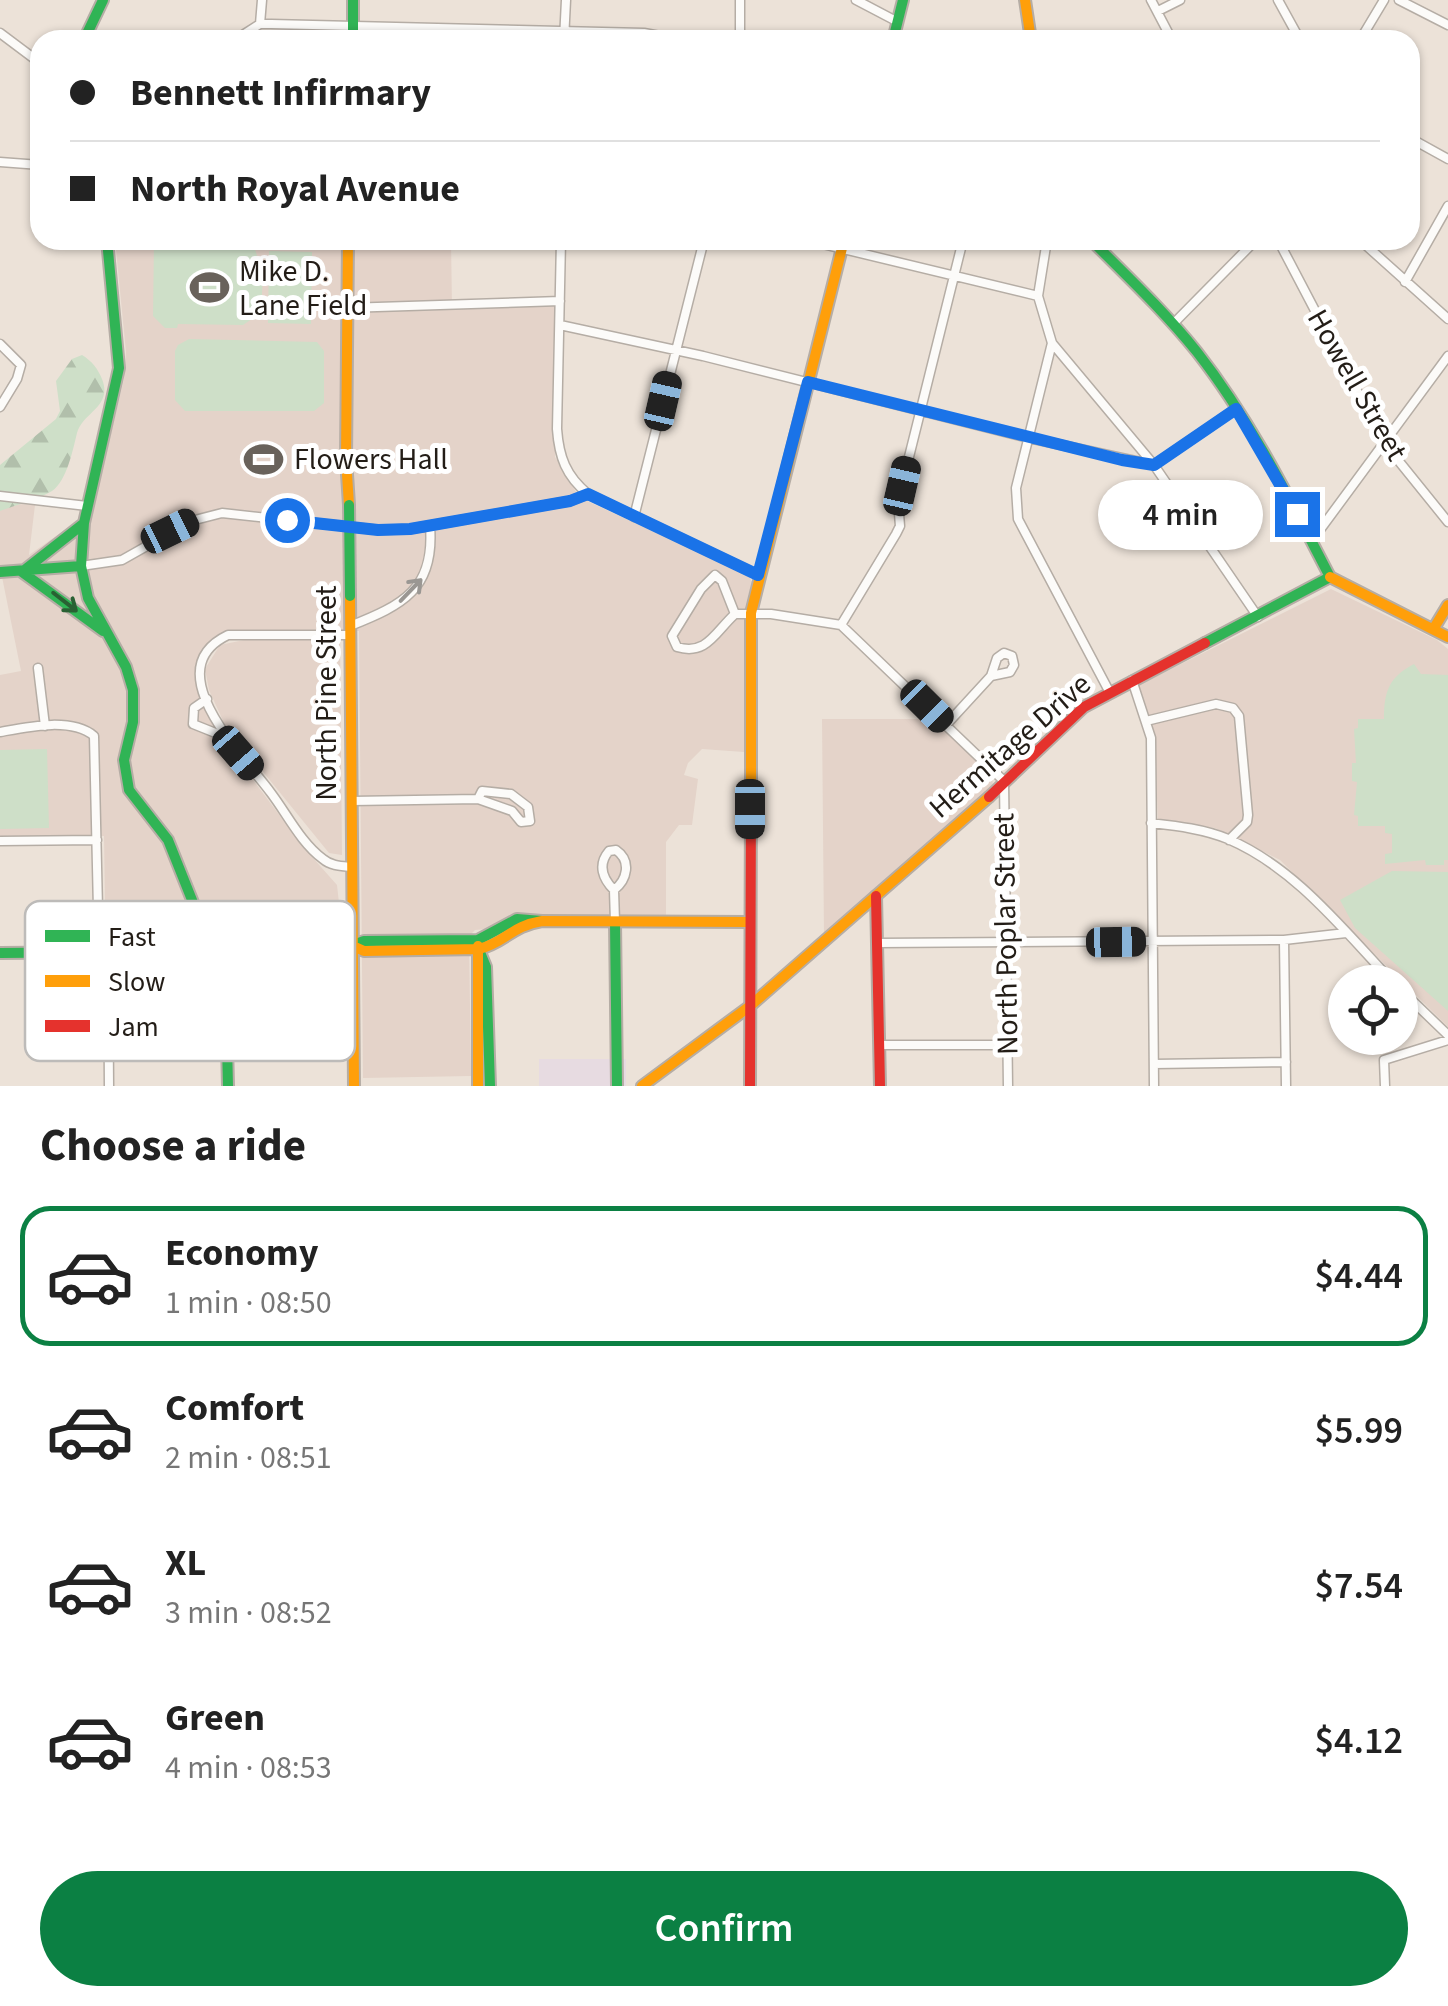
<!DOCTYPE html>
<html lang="en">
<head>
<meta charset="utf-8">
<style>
  body { margin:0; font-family:"Source Sans 3",sans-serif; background:#f6f6f6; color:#222; height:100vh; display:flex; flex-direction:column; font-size:38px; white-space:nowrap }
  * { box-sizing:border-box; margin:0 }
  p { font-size:32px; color:#767676 }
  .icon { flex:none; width:55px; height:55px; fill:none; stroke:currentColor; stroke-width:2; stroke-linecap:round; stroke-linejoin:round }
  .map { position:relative; height:1086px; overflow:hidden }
  .side { display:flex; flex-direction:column; background:#fff; flex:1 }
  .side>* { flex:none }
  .banner { position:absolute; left:30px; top:30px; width:1390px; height:220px; border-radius:30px; box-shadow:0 2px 8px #0004; display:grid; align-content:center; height:220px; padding:0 40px; background:#fff }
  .buttons { position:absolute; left:1328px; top:965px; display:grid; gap:20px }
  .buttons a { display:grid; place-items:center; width:90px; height:90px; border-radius:50%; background:#fff; box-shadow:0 2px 8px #0004; font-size:50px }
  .end { position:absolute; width:45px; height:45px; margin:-22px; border:12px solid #1a73e8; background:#fff; box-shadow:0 0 0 5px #fff }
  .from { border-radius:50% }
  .bubble { position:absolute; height:70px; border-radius:35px; background:#fff; box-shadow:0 2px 8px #0004; font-size:32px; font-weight:600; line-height:70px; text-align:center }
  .car { position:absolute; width:30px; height:60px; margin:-30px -15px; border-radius:12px; box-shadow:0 0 8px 2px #0007; background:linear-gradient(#222 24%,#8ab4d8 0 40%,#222 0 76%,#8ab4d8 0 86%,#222 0) }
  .banner b { display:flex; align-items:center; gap:35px; height:95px; font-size:38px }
  .banner b+b { border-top:2px solid #e0e0e0 }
  .banner i { width:25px; height:25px; background:#222 }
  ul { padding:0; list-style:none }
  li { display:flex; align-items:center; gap:30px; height:140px; margin:0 20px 15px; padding:0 20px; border:5px solid transparent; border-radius:30px }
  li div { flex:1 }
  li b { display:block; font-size:38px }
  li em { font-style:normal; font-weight:600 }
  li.on { border-color:#0b8043 }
  li>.icon { width:90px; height:90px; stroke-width:1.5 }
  h2 { padding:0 40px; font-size:45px; line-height:120px }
  .cta { display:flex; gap:20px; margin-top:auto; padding:20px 40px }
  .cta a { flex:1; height:115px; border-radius:60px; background:#0b8043; color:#fff; font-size:40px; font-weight:600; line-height:115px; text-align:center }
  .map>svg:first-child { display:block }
</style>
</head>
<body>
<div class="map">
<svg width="1448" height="1086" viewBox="0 0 1448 1086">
  <defs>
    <pattern id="forest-firs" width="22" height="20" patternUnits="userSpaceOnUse" patternTransform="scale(2.5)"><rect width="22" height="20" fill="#cedfc8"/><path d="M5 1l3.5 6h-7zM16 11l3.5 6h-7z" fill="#b1bfab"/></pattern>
  </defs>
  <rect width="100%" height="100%" fill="#ece2d8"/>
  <path fill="#e7dbe1" d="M539,1059h87v27h-87z"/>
  <path fill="#e4d3c9" d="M115,240h336l1,68 105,-4 -2,153 21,35 11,9 161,74 4,7 -7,25 -1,145 -42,-3 -14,14 -4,12 14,4 -6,46h-13l-13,17v74h-147l-32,13 -12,1 -6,6 2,140 -108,2 -4,-447h-132l-25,17 -7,26 5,22 14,32 91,121 32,36 6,54 -4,6 -90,3 1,-44 -145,-2 -1,-66 -104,1v-162l21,-4 -21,-104v-64l35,2 -6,50 47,-33 13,3 35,-146 2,-27z
    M1331,589l106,51 11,9v378l-168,-167 -65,-32 -57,-9 -4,-86 -15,-48z
    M244,640h96l2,215 -13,-2 -104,-128 -16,-35 -4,-21 15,-24z
    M822,719h113l57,55 1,14 -169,147z"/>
  <path fill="url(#forest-firs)" d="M82,355c10,6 16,14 20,24 11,28 -19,33 -25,54 -4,16 -10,48 -25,58 -15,9 -36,14 -52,20v-46l56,-46 4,-8 -4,-30 16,-22z"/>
  <path fill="#cedfc8" d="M154,240h98l11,34 -2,39 -18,12 -65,-1 -1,4h-12l-12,-12z
    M269,251l43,1 -1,72 -43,-1z
    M189,339l128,3 7,9v52l-10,8h-129l-10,-11v-49l3,-6z
    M1414,664l7,10 27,1v185h-4v5h-18l-1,-5 -40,4v-10l7,-1v-19l-7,-1v-7h-27v-10l-4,-1 3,-33 -5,-1v-18h4l-2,-34 4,-1v-9h26c0,-28 5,-42 30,-55z
    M47,749l2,79 -49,1v-79z
    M1392,871l56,1v139l-93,-83 -15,-28z"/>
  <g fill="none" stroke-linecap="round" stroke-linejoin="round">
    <defs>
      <path id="street" d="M740,0v40
        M856,0l42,22
        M1151,0l21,40
        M1278,0l22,40
        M1399,0l49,25
        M1158,11l22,-11
        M260,24l2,-24
        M0,33l40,30
        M235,40l25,-16h11l373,9 37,7
        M564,40l2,-40
        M1360,40l24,-40
        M1410,138l38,21
        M0,162l40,3
        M561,240l-4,189c2,28 9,47 31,65l170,81
        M806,240l232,56
        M1047,240l-9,56 14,47 102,122 104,152
        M1278,240l107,204 63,78
        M1360,240l88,79
        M1405,282l43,-76
        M346,308l214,-7
        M1173,324l83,-84
        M560,325l143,31 326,82 125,27 82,-56
        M1052,343l-36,145 2,31 91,172
        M0,344l21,21 -4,14 -17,28
        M0,496l87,10
        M634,517l70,-277
        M1311,542l137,-186
        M81,566l41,-6 69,-39 31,-8 157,17 31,-1 160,-28 18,-7
        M715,575l7,6 13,33c-20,18 -28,42 -58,33l-5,-11 29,-47z
        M735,614h36l70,11 163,156 4,305
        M841,625l55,-91 4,-8 -2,-25 65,-261
        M350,626c53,-21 85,-37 80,-100
        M350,635h-122c-73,35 16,121 43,158 16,21 30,50 52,66 8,7 19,7 29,8
        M1004,653l8,3 2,9 -4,7 -19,4 6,-18z
        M38,668l7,58
        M1132,680l19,58 3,348
        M207,699l-13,9 -1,16 30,12
        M1146,721l70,-17 17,4 6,8 9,99 -1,7 -18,18
        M946,725l45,-49
        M0,732c27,-5 71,-15 94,4l5,217
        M352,801l126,-2 4,-8 29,3 17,13 2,14 -9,1 -9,-11 -34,-12
        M1151,823c26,3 53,6 77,16 68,29 116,92 165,143
        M0,841l97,-1
        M616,850c16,11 11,30 -2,40 -11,-11 -17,-25 -5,-39z
        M614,890l1,32
        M1284,940l2,146
        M879,943l405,-3 62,-7
        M108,953l1,133
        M1400,989l48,46
        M880,1045h128
        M1154,1064l132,-2
        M1385,1086l-1,-26 64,-20"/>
      <path id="fast" d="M353,0v40
        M84,40l19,-40
        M893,40l10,-40
        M107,240l12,128 -35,155 -3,43 7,32 38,69 7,23v32l-9,38 5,30 39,50 34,85 23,35 3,126
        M1091,240c36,36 74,72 106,112 54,69 93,148 133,225
        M83,524l-61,48 81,59
        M0,572l81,-6
        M1205,643l125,-66
        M615,922l2,164
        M479,950l7,17 4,119
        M0,953l339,-3 25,-9 114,-1 39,-21 25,2"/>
      <path id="slow" d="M1025,0l6,40
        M348,240l-2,219 3,46
        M1330,577l118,60
        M350,596l4,490
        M1434,628l14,-23
        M751,793v-180l93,-373
        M353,946l11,5 115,-2c27,-7 32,-23 63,-28l207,1
        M478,946v140
        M642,1086l108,-80 239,-209"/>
      <path id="jam" d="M989,797l95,-90 121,-64
        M876,896l4,190
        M750,1086l1,-293"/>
    </defs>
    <use href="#street" stroke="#b5ada5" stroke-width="11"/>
    <use href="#fast" stroke="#b5ada5" stroke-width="14"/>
    <use href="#slow" stroke="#b5ada5" stroke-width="14"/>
    <use href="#jam" stroke="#b5ada5" stroke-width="14"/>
    <use href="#street" stroke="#fcfbf9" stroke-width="8"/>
    <use href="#fast" stroke="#30b455" stroke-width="10"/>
    <use href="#slow" stroke="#ff9f0a" stroke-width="10"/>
    <use href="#jam" stroke="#e5322d" stroke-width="10"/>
    <defs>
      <path id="fast-bridge" d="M349,505l1,91"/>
    </defs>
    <use href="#fast-bridge" stroke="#b5ada5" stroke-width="14" stroke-linecap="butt"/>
    <use href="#fast-bridge" stroke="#30b455" stroke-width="10"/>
  </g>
  <defs><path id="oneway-shaft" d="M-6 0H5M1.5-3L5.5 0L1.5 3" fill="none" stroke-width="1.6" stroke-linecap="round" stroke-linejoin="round" transform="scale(2.5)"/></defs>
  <use stroke="#9a9793" href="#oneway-shaft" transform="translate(411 590) rotate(-46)"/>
  <use stroke="#296133" href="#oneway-shaft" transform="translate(65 602) rotate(38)"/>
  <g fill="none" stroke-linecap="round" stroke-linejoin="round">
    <path stroke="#1a73e8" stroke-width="12" d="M287,520l91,10 32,-1 160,-28 18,-7 170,81 50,-193 314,78 32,5 82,-56 61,105"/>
  </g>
  <defs>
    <symbol id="stadium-bare" viewBox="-9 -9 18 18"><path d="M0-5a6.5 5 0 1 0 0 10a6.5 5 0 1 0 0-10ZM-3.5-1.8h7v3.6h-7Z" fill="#69625b" stroke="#fff" stroke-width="2.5" paint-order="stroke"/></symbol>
  </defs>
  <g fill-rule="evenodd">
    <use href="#stadium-bare" x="182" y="260" width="55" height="55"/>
    <use href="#stadium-bare" x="236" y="432" width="55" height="55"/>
  </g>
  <g text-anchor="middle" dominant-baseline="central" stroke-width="10" stroke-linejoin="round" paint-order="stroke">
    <g font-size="30" fill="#231d17" stroke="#fff" text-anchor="start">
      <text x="239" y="271">Mike D.<tspan x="239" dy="34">Lane Field</tspan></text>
      <text x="294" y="459">Flowers Hall</text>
    </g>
    <g font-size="30" fill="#231d17" stroke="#fff">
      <text transform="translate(1357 385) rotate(60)">Howell Street</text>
      <text transform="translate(326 693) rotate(-90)">North Pine Street</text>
      <text transform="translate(1010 746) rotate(-41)">Hermitage Drive</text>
      <text transform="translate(1006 934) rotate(-91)">North Poplar Street</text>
    </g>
  </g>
  <rect x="25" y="901" width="330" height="160" rx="15" fill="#fff" stroke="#bdbbb9" stroke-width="2.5"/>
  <rect x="45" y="930" width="45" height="12" fill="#30b455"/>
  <rect x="45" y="975" width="45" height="12" fill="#ff9f0a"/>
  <rect x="45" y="1020" width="45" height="12" fill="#e5322d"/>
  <g font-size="28" fill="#231d17">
    <text x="108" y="946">Fast</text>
    <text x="108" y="991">Slow</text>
    <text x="108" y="1036">Jam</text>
  </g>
</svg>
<div class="buttons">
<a><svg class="icon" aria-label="locate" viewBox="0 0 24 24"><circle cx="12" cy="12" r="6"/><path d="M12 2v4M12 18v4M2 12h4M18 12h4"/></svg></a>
</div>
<i class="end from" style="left:287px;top:520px"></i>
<i class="end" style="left:1297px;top:514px"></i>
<div class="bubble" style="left:1098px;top:480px;width:165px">4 min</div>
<i class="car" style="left:663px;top:401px;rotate:13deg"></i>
<i class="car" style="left:902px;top:486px;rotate:13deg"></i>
<i class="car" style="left:170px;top:531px;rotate:64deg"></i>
<i class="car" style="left:927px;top:706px;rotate:135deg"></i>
<i class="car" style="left:238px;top:753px;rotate:139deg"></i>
<i class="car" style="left:750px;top:809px;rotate:180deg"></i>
<i class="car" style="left:1116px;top:942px;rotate:89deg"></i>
<div class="banner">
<b><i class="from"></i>Bennett Infirmary</b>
<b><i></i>North Royal Avenue</b>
</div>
</div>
<section class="side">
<h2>Choose a ride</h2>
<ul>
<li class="on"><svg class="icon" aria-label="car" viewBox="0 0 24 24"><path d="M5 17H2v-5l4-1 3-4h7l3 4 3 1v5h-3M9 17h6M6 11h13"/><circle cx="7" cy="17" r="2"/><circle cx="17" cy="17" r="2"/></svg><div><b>Economy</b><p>1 min · 08:50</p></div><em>$4.44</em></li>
<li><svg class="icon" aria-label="car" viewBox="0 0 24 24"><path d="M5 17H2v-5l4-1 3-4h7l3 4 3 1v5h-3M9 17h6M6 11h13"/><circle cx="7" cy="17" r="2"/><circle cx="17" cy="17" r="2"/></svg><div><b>Comfort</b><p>2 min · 08:51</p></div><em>$5.99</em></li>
<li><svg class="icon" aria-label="car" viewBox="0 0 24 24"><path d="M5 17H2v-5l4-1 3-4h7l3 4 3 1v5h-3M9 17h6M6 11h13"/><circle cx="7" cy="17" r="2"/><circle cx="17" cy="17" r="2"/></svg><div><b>XL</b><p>3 min · 08:52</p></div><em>$7.54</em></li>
<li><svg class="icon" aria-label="car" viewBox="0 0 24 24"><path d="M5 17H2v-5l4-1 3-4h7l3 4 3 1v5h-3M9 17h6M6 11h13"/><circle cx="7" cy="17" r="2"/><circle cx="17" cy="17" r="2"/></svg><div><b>Green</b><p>4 min · 08:53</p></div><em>$4.12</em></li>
</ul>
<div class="cta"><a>Confirm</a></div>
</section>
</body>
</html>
